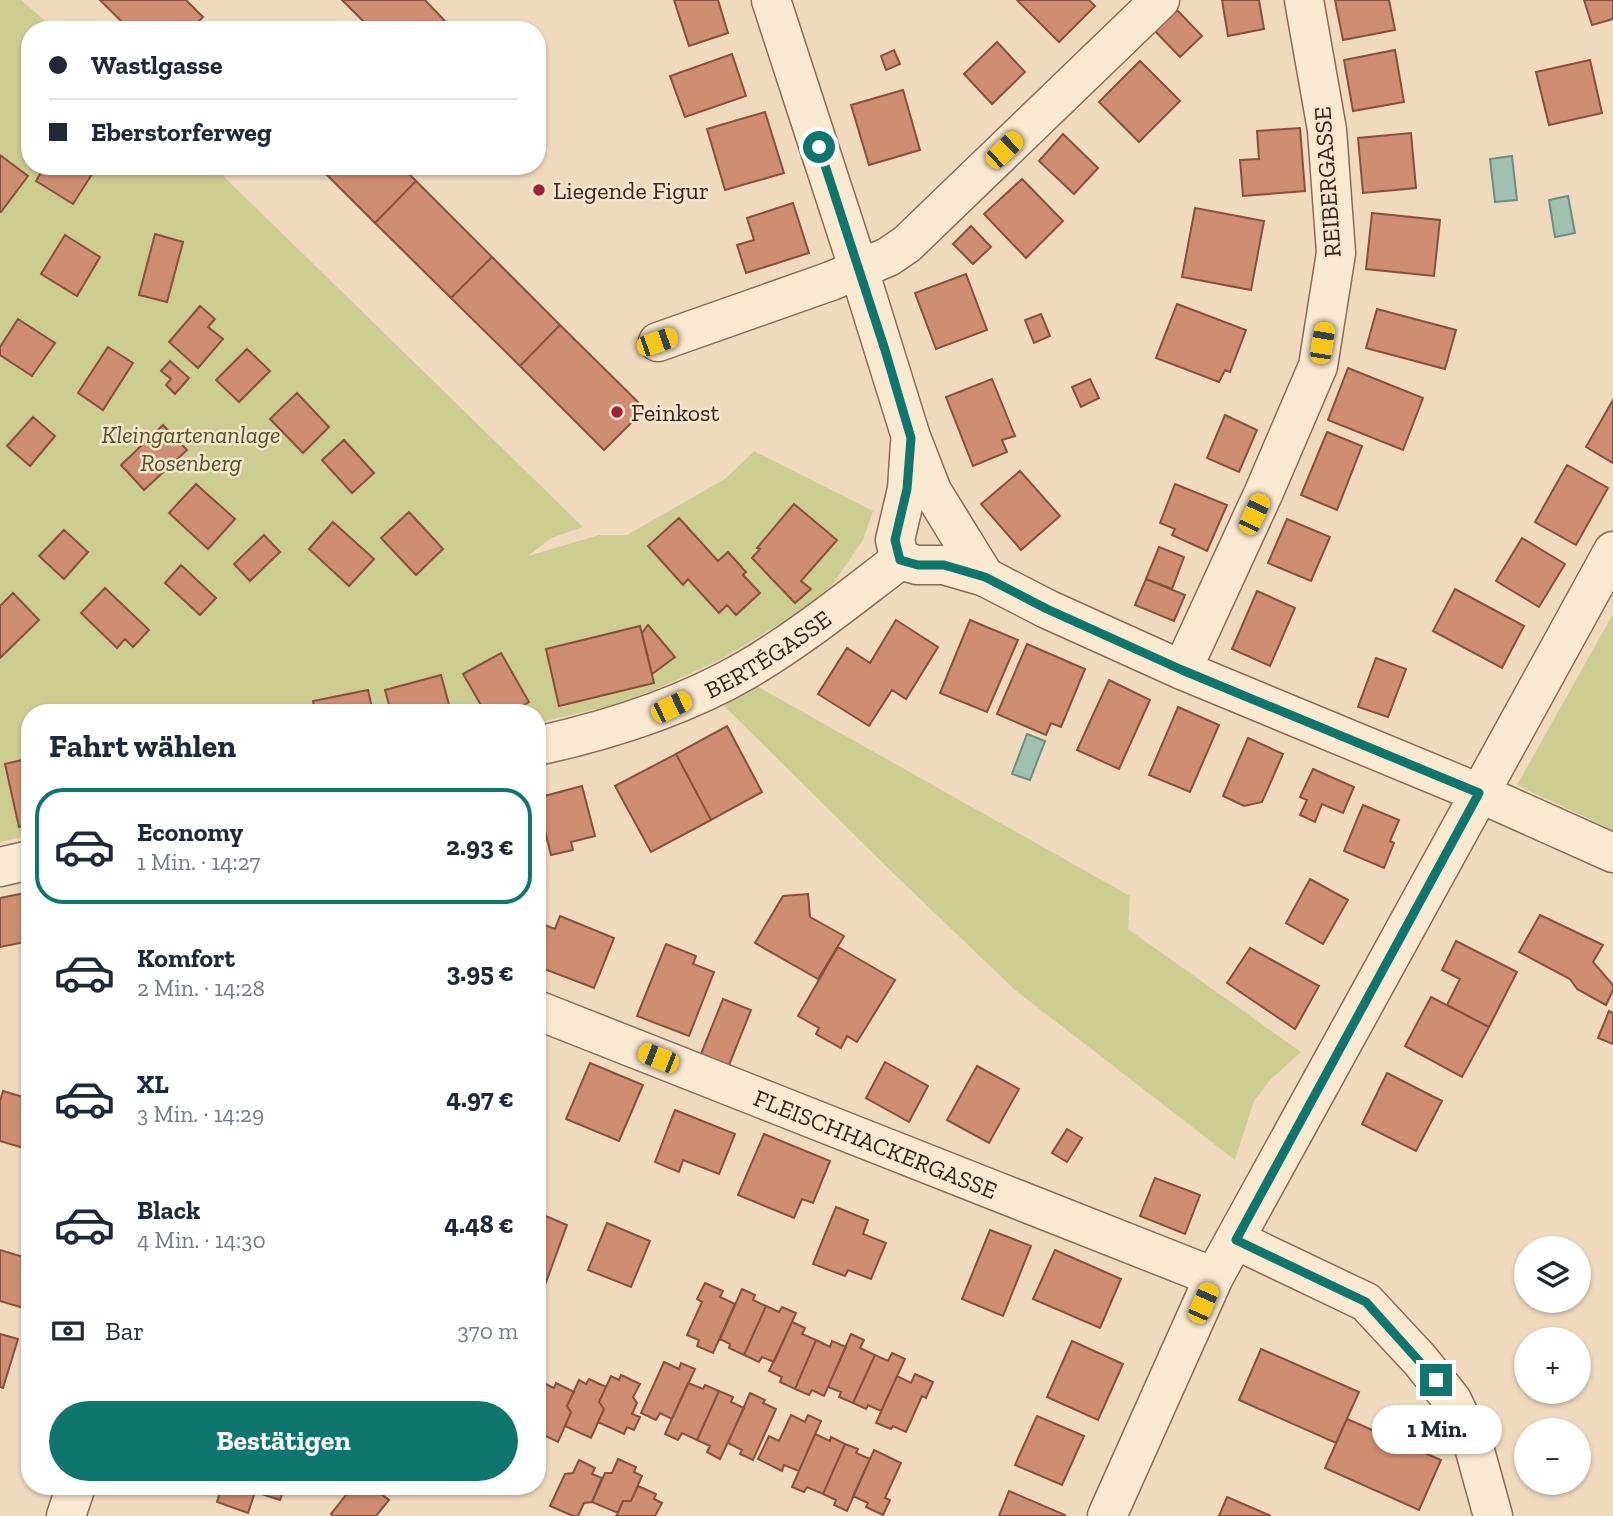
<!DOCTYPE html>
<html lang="de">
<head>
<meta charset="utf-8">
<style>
  body { margin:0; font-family:"Zilla Slab",serif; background:#f6f6f7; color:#1f2937; height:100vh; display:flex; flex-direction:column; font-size:26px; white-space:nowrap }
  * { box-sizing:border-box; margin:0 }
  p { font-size:23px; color:#747a83 }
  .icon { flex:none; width:38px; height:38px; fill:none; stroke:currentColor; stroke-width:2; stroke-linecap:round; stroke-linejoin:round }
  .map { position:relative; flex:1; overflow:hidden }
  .sheet { position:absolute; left:21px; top:704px; width:525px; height:791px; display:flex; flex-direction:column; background:#fff; border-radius:28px; box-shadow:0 2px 5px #0004 }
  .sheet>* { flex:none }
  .guide { position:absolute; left:21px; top:21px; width:525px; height:154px; border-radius:28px; box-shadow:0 2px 5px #0004; display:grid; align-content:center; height:154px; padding:0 28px; background:#fff }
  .tools { position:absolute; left:1514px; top:1236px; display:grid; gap:14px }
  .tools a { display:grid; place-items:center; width:77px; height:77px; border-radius:50%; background:#fff; box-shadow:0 2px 5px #0004; font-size:35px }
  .end { position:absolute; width:32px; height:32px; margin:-16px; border:9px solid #0f766e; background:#fff; box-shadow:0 0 0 4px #fff }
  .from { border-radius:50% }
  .bubble { position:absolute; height:49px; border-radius:24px; background:#fff; box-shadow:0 2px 5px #0004; font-size:23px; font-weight:700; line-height:49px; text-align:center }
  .car { position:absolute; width:21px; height:42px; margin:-21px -10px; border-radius:9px; box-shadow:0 0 5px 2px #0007; background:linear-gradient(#f5c518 24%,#345 0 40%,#f5c518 0 76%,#345 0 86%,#f5c518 0) }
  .guide b { display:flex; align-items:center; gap:24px; height:66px; font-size:26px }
  .guide b+b { border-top:2px solid #e0e1e3 }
  .guide i { width:18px; height:18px; background:#1f2937 }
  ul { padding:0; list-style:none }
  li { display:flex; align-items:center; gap:21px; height:116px; margin:0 14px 10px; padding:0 14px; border:4px solid transparent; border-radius:28px }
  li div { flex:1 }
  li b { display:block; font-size:26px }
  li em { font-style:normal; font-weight:700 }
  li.current { border-color:#0f766e }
  li>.icon { width:63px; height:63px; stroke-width:1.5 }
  h2 { padding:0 28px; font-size:32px; line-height:84px }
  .pay { display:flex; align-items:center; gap:18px; height:77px; padding:0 28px; font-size:26px }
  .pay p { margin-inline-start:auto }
  .action { display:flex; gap:14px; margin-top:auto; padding:14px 28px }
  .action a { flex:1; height:80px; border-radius:42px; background:#0f766e; color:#fff; font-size:28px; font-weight:700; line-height:80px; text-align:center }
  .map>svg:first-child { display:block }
</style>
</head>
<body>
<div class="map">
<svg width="1613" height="1516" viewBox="0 0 1613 1516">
  <rect width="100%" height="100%" fill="#efdabe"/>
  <path fill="#cdcd92" d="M0,0h21l35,30h-26v136h183l370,361 -32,11 -23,18 71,-21h28l98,-56 29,-28 119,60 -10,29 -30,44 -30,26 -80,48 -64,30 -41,16 -81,19v-11h-507v123l-30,7z
    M1613,614v216l-96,-45z
    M755,685l375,211 -2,33 173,123 -31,28 -16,21 -19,59 -220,-170 -122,-117 -169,-167z"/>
  <path fill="#a2c1b3" stroke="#698f80" stroke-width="2" d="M1512,156l5,44 -22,2 -5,-43z
    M1568,196l7,37 -20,4 -6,-37z
    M1027,734l18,7 -15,39 -18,-6z"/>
  <path fill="#cf8d72" stroke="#88503b" stroke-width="2" d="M100,0h86l17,17 -13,13h-60z
    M342,0h83l20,21 -8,9h-65z
    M674,0h44l10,33 -39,13z
    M1017,0h72l6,6 -36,36z
    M1222,0h37l5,29 -36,7z
    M1335,0h54l6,30 -52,10z
    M1584,0h29v19l-21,6z
    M1175,8l27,28 -22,21 -27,-28z
    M997,42l28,30 -33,32 -28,-30z
    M894,50l6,14 -14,6 -5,-14z
    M1395,50l9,52 -51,9 -9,-51z
    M732,54l14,42 -61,21 -15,-41z
    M1590,60l12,53 -53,12 -13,-53z
    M1140,61l40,40 -41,41 -40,-40z
    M903,90l17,60 -51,15 -18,-60z
    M765,112l19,61 -59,17 -18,-61z
    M1300,128l5,63 -62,5 -3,-36 19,-1 -2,-28z
    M1411,133l5,55 -53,5 -5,-55z
    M1063,134l35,34 -24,26 -35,-33z
    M0,155l28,21 -27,36 -1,-1z
    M45,166h49l2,2 -23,36 -37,-23z
    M318,166h83l15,15 -41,42z
    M1022,179l41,42 -37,37 -42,-44z
    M416,181l76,76 -41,41 -76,-75z
    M793,203l16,50 -63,20 -9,-28 17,-5 -7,-22z
    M1195,208l69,13 -13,69 -69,-13z
    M1372,213l68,7 -6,56 -68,-7z
    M971,226l20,21 -18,17 -20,-20z
    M155,234l28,8 -16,60 -28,-7z
    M65,235l35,22 -23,39 -36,-22z
    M492,257l68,68 -40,41 -69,-68z
    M966,274l21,56 -51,19 -21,-56z
    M1177,304l69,26 -16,42 -5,-2 -6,12 -63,-24z
    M200,306l15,13 -7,8 15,12 -25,29 -29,-26z
    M1377,309l79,21 -11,39 -79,-21z
    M1041,314l9,22 -16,7 -9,-23z
    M18,319l37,24 -23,33 -32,-21v-8z
    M560,325l85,84 -41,41 -84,-84z
    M108,347l25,16 -30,47 -25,-17z
    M247,349l23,22 -31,31 -23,-22z
    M170,361l19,17 -14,16 -9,-9 5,-6 -10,-8z
    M1348,368l75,30 -20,52 -75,-30z
    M992,379l23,57 -13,4 5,12 -34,14 -27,-69z
    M1090,379l9,19 -18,9 -9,-20z
    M297,393l32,34 -26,26 -33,-34z
    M1613,400v63l-27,-16z
    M1225,415l32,15 -18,42 -32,-14z
    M33,417l22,19 -25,30 -23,-20z
    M163,425l24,25 -43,40 -23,-25z
    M1327,432l35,14 -25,64 -36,-15z
    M344,440l30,33 -22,20 -30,-33z
    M1567,465l41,23 -32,57 -41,-23z
    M1020,471l40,45 -39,34 -40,-46z
    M196,484l39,35 -27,30 -39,-36z
    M1175,484l52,21 -20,46 -35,-16 3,-6 -15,-6z
    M794,504l43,36 -36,41 10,8 -16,14 -43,-45 8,-9 -3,-1z
    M409,512l34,37 -27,26 -35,-37z
    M679,518l39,43 10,-9 18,20 -3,3 17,18 -24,22 -9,-10 -8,8 -31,-34 -5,6 -35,-39z
    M1287,519l43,18 -19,44 -43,-18z
    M333,522l41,37 -25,27 -40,-37z
    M64,530l24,22 -24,27 -25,-23z
    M264,535l16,17 -30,29 -16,-17z
    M1522,538l43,26 -26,43 -43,-26z
    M1159,547l25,10 -12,32 -26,-10z
    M181,565l35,33 -16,17 -35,-32z
    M1146,579l39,16 -11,26 -39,-16z
    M105,588l44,42 -16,17 -8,-8 -8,9 -36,-35z
    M1455,589l69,37 -22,42 -69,-37z
    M1257,591l38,17 -25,58 -38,-17z
    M13,593l26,27 -39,38v-52z
    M896,620l42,27 -32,52 -14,-9 -23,36 -51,-32 29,-46 23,15z
    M970,620l48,20 -31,72 -47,-19z
    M648,625l27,32 -23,17 -10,-41z
    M640,626l14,57 -95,23 -13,-57z
    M1027,644l58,25 -24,58 -10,-4 -5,12 -49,-21z
    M501,653l28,49 -18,10h-26l-22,-38z
    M1376,658l30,11 -18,48 -30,-10z
    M441,675l10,37h-60l-6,-22z
    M1109,680l41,20 -31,69 -42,-19z
    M368,690l5,22h-58l-2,-11z
    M1178,707l41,18 -29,67 -41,-17z
    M727,726l35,66 -51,28 -35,-66z
    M1248,738l35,16 -21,48 -18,4 -21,-10z
    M676,754l35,66 -60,32 -36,-66z
    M30,758v66l-11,3 -14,-63z
    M1313,769l41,18 -11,26 -21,-9 -7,18 -15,-7 7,-15 -7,-3z
    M582,786l13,50 -24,6 2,8 -22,5 -14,-57z
    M1363,805l36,15 -9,21 4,2 -10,25 -40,-17z
    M1310,879l38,21 -25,44 -37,-21z
    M30,892v49l-30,6v-49z
    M808,894l2,23 34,19 -26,43 -63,-36 28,-47z
    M1540,915l63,30 -10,17 20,23v5l-7,15 -29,-16 -7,-10 -51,-27z
    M560,916l54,22 -20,50 -52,-20 -2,5 -3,-1v-50l18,7z
    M1456,941l61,31 -28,55 -42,-22 13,-26 -18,-9z
    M666,944l30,12 -3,8 21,8 -25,64 -52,-20z
    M838,947l57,33 -38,62 -10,-6 -6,12 -25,-14 3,-6 -21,-12z
    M1250,948l69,38 -24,43 -68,-46z
    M1431,997l58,30 -27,50 -57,-31z
    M723,999l28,11 -24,60 -28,-11z
    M1609,1011l4,2v31l-15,-6z
    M885,1062l43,24 -19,36 -43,-24z
    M590,1063l53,22 -24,56 -53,-22z
    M977,1066l42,23 -30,54 -42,-23z
    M1387,1073l55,28 -26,50 -54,-27z
    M3,1091l27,8v51l-30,-9v-40z
    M675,1110l60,24 -16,40 -36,-14 -4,12 -24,-10z
    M1067,1129l15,9 -15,24 -15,-9z
    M764,1134l66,27 -17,42 -11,-4 -8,19 -56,-23z
    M1155,1178l45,17 -15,39 -45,-18z
    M836,1207l32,13 -5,14 23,9 -15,36 -23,-9 -3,6 -32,-12z
    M541,1214l26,11 -26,71 -4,-1v-73z
    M607,1223l43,18 -19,46 -43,-17z
    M990,1230l41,16 -28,70 -41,-17z
    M0,1250l30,9v51l-30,-9z
    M1055,1250l66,29 -21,49 -67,-29z
    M705,1283l18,8 -3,6 15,7 -22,49 -16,-7 2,-6 -12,-5 15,-33 -5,-3z
    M742,1289l13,6 -2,5 13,6 -22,49 -15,-7 1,-4 -10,-5z
    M766,1306l13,6 3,-5 14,6 -22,49 -12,-5 -3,5 -15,-7z
    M792,1322l13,6 -3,6 14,6 -21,49 -15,-7 2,-5 -13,-6z
    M0,1334l18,5 -15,49 -3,-1z
    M851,1334l13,6 -4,8 15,7 -22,48 -14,-6 2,-5 -13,-5z
    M816,1340l14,7 2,-6 14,6 -22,49 -12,-6 -3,5 -14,-6z
    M1072,1341l51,23 -25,56 -51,-23z
    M1261,1349l98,43 -23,51 -97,-43z
    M892,1353l13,6 -24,52 -13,-6 -2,4 -13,-6 22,-48 13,6z
    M664,1362l15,7 2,-6 14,6 -23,50 -12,-6 -4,7 -15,-7z
    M915,1374l18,8 -7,16 -4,-2 -16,36 -13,-6 -2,3 -15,-6 21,-47 14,7z
    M621,1375l19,9 -7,13 4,6 -5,11 8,3 -6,13 -7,-3 -3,7 -26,-12 6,-13 -5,-7 7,-15 5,-11 8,4z
    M589,1379l17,8 -7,15 5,7 -13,29 -26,-12 6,-14 -4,-6 12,-26 7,4z
    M556,1383l18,9 -7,14 4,6 -13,30 -21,-10 2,-17 -2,-13 9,-18 8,4z
    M688,1383l15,6 2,-4 14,6 -22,49 -15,-7 -4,7 -13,-6z
    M719,1391l14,6 -2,5 13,6 -24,51 -13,-7 3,-6 -13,-6z
    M750,1393l15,7 -2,3 13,6 -23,51 -13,-6 2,-4 -14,-7z
    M791,1415l14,7 3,-7 13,6 -22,50 -15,-6 -2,6 -24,-12 11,-23 10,5z
    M1037,1416l47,20 -22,49 -47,-20z
    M1347,1419l94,41 -22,50 -94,-42z
    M815,1434l15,7 1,-4 14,7 -22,50 -16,-7 -3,5 -12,-5z
    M845,1444l13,5 -2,4 14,6 -23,52 -13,-6 2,-5 -13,-6z
    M874,1450l27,13 -16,35 5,2 -7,15 -17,-8 2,-4 -15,-7z
    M618,1459l18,8 -2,5 8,4 -11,25h-8l-5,12 -26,-11 13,-29h7z
    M579,1460l16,8 -3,6 10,4 -10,24 -8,1 -6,13h-5l-23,-10 15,-32 8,-1z
    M222,1486h63l-5,14 -25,-8 -7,21 -31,-11z
    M362,1486h9l18,14 -13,16h-43l-2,-2 19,-24h8z
    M638,1486l18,8 -2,5 8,4 -7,13h-39l7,-15h8z
    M1009,1491l56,24 -1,1h-65z
    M1227,1497l44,19h-52z"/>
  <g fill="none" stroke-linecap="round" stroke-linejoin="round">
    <defs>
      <g id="minor">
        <path d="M771,0l88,270 52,167 21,54 53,86"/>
        <path d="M658,342l173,-61 57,-24 19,-13 253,-244"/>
        <path d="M900,560l-5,-20 12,-51 3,-46"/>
        <path d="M1182,670l82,-178 54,-126 18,-113 -9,-123 -23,-130"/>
        <path id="s1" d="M537,746c73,-16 146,-39 211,-77 54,-32 102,-71 152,-109l17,5h27l41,12 62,32 135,61 297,123 134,60"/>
        <path d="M0,867l30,-7"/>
        <path id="s2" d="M537,1010l677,267"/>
        <path d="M1236,1240l130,62 54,58 32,40 22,47 19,69"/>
        <path d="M66,1516l10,-30"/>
        <path d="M1107,1516l107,-239 399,-726"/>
      </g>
    </defs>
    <use href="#minor" stroke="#886a56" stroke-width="41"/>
    <use href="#minor" stroke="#fae9d1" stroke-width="38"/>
  </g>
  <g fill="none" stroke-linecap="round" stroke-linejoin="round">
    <path stroke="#0f766e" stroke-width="9" d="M819,147l66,203 26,88 -4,51 -12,51 5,20 18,5h26l41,12 62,32 135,61 297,123 -243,447 130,62 70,78"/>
  </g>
  <g fill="#992434" stroke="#f6e5ce" stroke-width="2.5">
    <circle cx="539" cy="190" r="7"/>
    <circle cx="617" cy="412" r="7"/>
  </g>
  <g text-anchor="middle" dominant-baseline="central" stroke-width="5" stroke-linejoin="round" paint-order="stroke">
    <g font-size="24" fill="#37251b" stroke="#f6e5ce">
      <text transform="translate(1327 182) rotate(-94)">REIBERGASSE</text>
      <text stroke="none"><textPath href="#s1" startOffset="250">BERTÉGASSE</textPath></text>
      <text stroke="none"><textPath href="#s2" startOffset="364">FLEISCHHACKERGASSE</textPath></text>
    </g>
    <g font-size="24" fill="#37251b" stroke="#f6e5ce" text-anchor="start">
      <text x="553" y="190">Liegende Figur</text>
      <text x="631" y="412">Feinkost</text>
    </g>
    <g font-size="24" font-style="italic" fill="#4e5421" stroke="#f6e5ce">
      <text x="191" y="434">Kleingartenanlage<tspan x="191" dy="28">Rosenberg</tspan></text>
    </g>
  </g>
</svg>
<div class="tools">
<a><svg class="icon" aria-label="layers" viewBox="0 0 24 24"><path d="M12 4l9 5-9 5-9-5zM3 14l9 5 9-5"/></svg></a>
<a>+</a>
<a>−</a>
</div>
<i class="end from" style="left:819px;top:147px"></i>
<i class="end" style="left:1436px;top:1380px"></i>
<div class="bubble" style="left:1372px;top:1405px;width:130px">1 Min.</div>
<i class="car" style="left:1004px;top:150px;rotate:46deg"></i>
<i class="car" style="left:657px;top:342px;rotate:71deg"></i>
<i class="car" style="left:1322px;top:343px;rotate:9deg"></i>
<i class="car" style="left:1254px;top:514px;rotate:25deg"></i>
<i class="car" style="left:671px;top:707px;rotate:64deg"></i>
<i class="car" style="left:658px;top:1058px;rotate:292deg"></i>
<i class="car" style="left:1203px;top:1303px;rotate:24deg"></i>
<div class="guide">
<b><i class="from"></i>Wastlgasse</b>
<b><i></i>Eberstorferweg</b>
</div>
<section class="sheet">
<h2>Fahrt wählen</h2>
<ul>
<li class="current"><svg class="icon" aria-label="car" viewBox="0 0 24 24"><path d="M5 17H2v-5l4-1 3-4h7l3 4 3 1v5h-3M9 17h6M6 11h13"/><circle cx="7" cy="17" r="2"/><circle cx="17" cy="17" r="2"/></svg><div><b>Economy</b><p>1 Min. · 14:27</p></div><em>2.93 €</em></li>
<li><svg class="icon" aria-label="car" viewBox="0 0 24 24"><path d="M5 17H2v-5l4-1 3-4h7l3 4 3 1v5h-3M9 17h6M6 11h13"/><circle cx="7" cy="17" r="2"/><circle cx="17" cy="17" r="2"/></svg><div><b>Komfort</b><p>2 Min. · 14:28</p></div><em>3.95 €</em></li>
<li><svg class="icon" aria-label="car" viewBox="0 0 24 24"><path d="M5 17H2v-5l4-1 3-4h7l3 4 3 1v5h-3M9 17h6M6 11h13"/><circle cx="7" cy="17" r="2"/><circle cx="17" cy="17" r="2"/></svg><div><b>XL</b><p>3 Min. · 14:29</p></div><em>4.97 €</em></li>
<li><svg class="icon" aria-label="car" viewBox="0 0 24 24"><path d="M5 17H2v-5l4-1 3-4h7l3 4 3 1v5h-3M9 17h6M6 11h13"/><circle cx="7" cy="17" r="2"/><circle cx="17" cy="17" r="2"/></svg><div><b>Black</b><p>4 Min. · 14:30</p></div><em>4.48 €</em></li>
</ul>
<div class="pay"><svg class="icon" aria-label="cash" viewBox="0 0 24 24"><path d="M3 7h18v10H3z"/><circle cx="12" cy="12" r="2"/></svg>Bar<p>370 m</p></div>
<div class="action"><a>Bestätigen</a></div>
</section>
</div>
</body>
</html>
